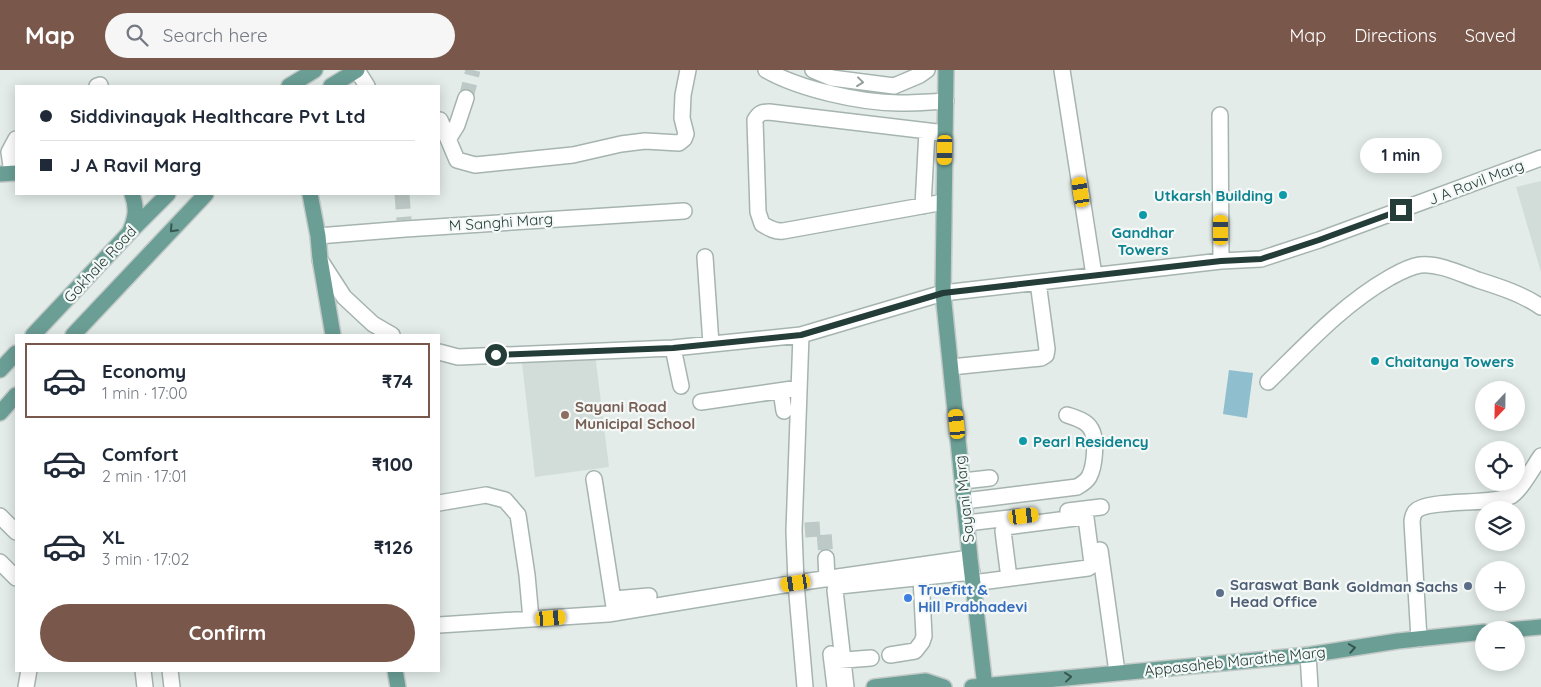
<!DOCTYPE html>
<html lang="en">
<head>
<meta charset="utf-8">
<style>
  body { margin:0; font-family:Quicksand,sans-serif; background:#f6f6f7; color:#1f2937; height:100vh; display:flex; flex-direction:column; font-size:19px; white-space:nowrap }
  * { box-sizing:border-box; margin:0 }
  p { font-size:16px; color:#747a83 }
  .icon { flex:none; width:28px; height:28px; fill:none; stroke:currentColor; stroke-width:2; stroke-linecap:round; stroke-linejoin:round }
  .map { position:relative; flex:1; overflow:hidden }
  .details { position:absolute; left:15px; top:264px; width:425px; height:338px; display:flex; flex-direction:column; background:#fff; border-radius:0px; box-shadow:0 2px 12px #0003 }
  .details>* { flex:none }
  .guide { position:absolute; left:15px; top:15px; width:425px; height:110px; border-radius:0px; box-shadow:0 2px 12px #0003; display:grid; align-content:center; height:110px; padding:0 25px; background:#fff }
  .needle { width:32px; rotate:202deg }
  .tools { position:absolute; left:1475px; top:311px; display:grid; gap:10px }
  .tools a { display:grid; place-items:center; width:50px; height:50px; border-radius:50%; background:#fff; box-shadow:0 2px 12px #0003; font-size:25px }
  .end { position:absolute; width:22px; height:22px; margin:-11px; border:6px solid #243d38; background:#fff; box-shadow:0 0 0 2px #fff }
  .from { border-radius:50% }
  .bubble { position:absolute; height:35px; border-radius:18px; background:#fff; box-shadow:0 2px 12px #0003; font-size:16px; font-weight:800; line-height:35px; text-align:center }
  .car { position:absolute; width:15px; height:30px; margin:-15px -8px; border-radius:6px; box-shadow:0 0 4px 1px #0007; background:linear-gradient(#f5c518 24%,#345 0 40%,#f5c518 0 76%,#345 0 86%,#f5c518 0) }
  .guide b { display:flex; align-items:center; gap:18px; height:48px; font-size:19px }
  .guide b+b { border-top:1px solid #e0e1e3 }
  .guide i { width:12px; height:12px; background:#1f2937 }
  ul { padding:9px 0 0; list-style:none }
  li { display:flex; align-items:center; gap:15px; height:75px; margin:0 10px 8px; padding:0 15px; border:2px solid transparent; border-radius:0px }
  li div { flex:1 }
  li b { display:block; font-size:19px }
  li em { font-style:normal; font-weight:800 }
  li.selected { border-color:#7a574b }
  li>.icon { width:45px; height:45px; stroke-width:1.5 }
  .button { display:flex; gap:10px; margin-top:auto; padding:10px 25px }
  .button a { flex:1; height:58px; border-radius:30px; background:#7a574b; color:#fff; font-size:20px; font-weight:800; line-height:58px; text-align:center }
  header { display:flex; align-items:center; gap:30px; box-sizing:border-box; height:70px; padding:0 25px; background:#7a574b; color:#fff }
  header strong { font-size:24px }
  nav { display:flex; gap:28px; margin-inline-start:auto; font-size:18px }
  .search { width:350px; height:45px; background:#f6f6f7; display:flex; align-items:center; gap:12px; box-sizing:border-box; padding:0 18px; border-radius:28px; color:#747a83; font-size:19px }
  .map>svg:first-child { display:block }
</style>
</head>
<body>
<header>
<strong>Map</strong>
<div class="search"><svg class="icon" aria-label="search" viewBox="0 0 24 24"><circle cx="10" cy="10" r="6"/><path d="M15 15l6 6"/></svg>Search here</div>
<nav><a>Map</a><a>Directions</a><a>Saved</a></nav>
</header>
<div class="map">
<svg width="1541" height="617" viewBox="0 0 1541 617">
  <rect width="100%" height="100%" fill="#e3ece9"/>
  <path fill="#d2dcd8" d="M1541,111v91l-25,-85z
    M595,284l14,113 -74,10 -13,-114z"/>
  <path fill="#8fbfce" d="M1229,300l24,3 -6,45 -24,-4z"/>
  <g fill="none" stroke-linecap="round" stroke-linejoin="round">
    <path stroke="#bdc9c6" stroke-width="15" stroke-dasharray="15 8" stroke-linecap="butt" d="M466,28l7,-28
      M402,124l2,26
      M805,460l16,-1 3,3 2,26"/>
    <defs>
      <path id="minor" d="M357,0l10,16
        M766,0c33,19 95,33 133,33 16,0 31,-1 47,-2
        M813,0l19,8 62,8 26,-11 7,-5
        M1062,0l32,205
        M97,16l3,-1
        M1220,45l1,146
        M440,50l17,40 18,5 98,-10 48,-11 24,-3 34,2 5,-4 2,-5 -4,-16 1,-23 5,-25
        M449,68l8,-13 9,-27
        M12,103l-3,-21 7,-13
        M944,132l-161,29c-8,1 -14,-3 -21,-7l-4,-12 -3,-92c4,-7 7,-8 14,-8l176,21
        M923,136l4,-75
        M318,166l87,-7 279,-18
        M705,187l6,87
        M320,190l24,37 29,27 19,11
        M801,265l-7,196 2,52 9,104
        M673,278l8,38
        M439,282l19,5 215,-9 128,-13 142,-42 278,-32 40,-2 58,-19 222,-82
        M951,297l90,-9 5,-3 1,-6 -9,-67
        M1268,312c38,-37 74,-77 121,-104 9,-5 19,-11 31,-13 19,-2 41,9 58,15 22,7 44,14 63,27
        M781,321l3,20
        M701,332l98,-14
        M594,409l21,134
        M963,411l27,-3
        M965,431l112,-14c5,-3 9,-5 12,-10 6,-11 8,-38 2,-48 -4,-8 -15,-11 -24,-14
        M439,433l47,-8 19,5 13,15 9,60 4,44
        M1068,441l33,-4
        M0,446l16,16
        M967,453l51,-6
        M1100,480l17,122
        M826,488l1,21
        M0,492l16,16
        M973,513l115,-15 3,-2 1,-3 -6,-45 -3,-1 -78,10 -2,4 6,47
        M614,529l35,-3
        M439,555l169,-11 188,-31 174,-25
        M1419,569l-7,-118c1,-4 1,-8 4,-10 11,-12 77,-6 95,-15 10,-6 23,-30 30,-40
        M831,584l4,33
        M890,585l25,-4 7,-9 2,-6 -3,-59
        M1308,585l2,32
        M832,591l39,-3
        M143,600l2,17
        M170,600l2,17
        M26,617l3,-17
        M846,617l-11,-97 4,-4 133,-14"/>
      <path id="major" d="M946,0l-3,223 27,265 15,129
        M289,16l26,-16
        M331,16l26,-16
        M0,104l16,-1
        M310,124l8,42 2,23 13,76
        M130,161c6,-14 7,-23 2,-37
        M33,265l97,-103 38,-38
        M73,265l133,-141
        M0,300l16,-17
        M0,343l16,-18
        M1508,560l33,-3
        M395,600l3,17
        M874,617l52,-6 18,6
        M972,617l336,-32 90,-14 86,-9"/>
    </defs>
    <use href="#minor" stroke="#a6b4b0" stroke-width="18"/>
    <use href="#major" stroke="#c2c9c7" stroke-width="18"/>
    <use href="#minor" stroke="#fff" stroke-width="15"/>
    <use href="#major" stroke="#6b9f96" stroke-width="15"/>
  </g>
  <defs><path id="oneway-chevron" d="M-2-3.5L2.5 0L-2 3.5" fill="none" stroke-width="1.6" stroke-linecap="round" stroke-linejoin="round" transform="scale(1.25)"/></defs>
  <use stroke="#929e9c" href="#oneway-chevron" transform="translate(860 12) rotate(7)"/>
  <g stroke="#365650">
    <use href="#oneway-chevron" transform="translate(173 159) rotate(133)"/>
    <use href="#oneway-chevron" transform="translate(1352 578) rotate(-9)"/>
    <use href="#oneway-chevron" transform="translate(1068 607) rotate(-6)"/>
  </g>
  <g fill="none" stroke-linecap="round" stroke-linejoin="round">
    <path stroke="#243d38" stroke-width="6" d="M496,285l177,-7 128,-13 142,-42 278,-32 40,-2 58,-19 82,-30"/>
  </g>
  <g fill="#0f9aa8" stroke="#f4f9f7" stroke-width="2">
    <circle cx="1283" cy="125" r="5"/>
    <circle cx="1143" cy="145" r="5"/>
    <circle cx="1375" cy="291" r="5"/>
    <circle cx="1023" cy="371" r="5"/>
  </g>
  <circle fill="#8d6e63" stroke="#f4f9f7" stroke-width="2" cx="565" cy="345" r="5"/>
  <g fill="#5c6f8a" stroke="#f4f9f7" stroke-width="2">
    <circle cx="1468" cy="516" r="5"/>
    <circle cx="1220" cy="523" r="5"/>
  </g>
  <circle fill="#3f7fe0" stroke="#f4f9f7" stroke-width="2" cx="908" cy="528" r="5"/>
  <g text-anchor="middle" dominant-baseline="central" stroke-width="4.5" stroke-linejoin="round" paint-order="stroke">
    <g font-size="15" fill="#243d38" stroke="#f4f9f7">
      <text transform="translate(1476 112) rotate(-21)">J A Ravil Marg</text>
      <text transform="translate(501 152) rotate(-4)">M Sanghi Marg</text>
      <text transform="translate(100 194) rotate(-47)">Gokhale Road</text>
      <text transform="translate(964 429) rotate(-96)">Sayani Marg</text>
      <text transform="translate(1235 591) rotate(-6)">Appasaheb Marathe Marg</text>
    </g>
    <g font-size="15" font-weight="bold" fill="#0d838f" stroke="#f4f9f7" text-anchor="start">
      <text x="1273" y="125" text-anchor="end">Utkarsh Building</text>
      <text x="1143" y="162" text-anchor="middle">Gandhar<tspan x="1143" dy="17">Towers</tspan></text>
      <text x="1385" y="291">Chaitanya Towers</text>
      <text x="1033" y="371">Pearl Residency</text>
    </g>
    <g font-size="15" font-weight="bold" fill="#785e54" stroke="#f4f9f7" text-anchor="start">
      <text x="575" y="336">Sayani Road<tspan x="575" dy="17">Municipal School</tspan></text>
    </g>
    <g font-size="15" font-weight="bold" fill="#4e5e75" stroke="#f4f9f7" text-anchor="start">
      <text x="1230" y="514">Saraswat Bank<tspan x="1230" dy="17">Head Office</tspan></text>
      <text x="1458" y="516" text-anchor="end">Goldman Sachs</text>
    </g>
    <g font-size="15" font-weight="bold" fill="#366cbe" stroke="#f4f9f7" text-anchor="start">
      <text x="918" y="519">Truefitt &amp;<tspan x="918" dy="17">Hill Prabhadevi</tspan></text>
    </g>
  </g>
</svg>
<div class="tools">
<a><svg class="needle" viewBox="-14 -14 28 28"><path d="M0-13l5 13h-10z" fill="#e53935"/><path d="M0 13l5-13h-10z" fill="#747a83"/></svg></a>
<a><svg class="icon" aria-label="locate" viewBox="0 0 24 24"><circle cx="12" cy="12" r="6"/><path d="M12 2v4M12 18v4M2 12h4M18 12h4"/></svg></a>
<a><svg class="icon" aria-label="layers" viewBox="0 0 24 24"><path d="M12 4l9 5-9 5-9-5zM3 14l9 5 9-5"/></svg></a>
<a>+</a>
<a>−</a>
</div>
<i class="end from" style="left:496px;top:285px"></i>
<i class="end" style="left:1401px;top:140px"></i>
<div class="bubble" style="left:1360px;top:68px;width:82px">1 min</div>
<i class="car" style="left:945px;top:80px;rotate:181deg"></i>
<i class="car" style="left:1081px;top:122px;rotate:351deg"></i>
<i class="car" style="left:1221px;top:160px;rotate:0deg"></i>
<i class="car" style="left:957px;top:354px;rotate:354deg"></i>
<i class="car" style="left:1024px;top:446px;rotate:83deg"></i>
<i class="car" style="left:796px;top:513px;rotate:261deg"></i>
<i class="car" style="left:551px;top:548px;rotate:86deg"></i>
<div class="guide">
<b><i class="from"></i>Siddivinayak Healthcare Pvt Ltd</b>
<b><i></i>J A Ravil Marg</b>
</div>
<section class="details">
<ul>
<li class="selected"><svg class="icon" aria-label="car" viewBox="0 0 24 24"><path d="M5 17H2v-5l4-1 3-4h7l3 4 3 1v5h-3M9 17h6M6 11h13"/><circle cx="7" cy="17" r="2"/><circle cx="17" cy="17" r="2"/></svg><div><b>Economy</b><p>1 min · 17:00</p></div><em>₹74</em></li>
<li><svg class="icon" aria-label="car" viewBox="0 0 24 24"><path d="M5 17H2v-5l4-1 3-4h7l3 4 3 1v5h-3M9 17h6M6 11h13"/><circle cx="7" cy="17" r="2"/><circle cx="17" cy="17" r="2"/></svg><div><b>Comfort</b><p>2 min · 17:01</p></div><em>₹100</em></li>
<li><svg class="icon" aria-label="car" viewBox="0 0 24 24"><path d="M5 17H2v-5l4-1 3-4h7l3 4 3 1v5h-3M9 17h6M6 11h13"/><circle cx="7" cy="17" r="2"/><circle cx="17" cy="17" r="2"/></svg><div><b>XL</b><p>3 min · 17:02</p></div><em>₹126</em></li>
</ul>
<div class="button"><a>Confirm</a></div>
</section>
</div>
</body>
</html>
